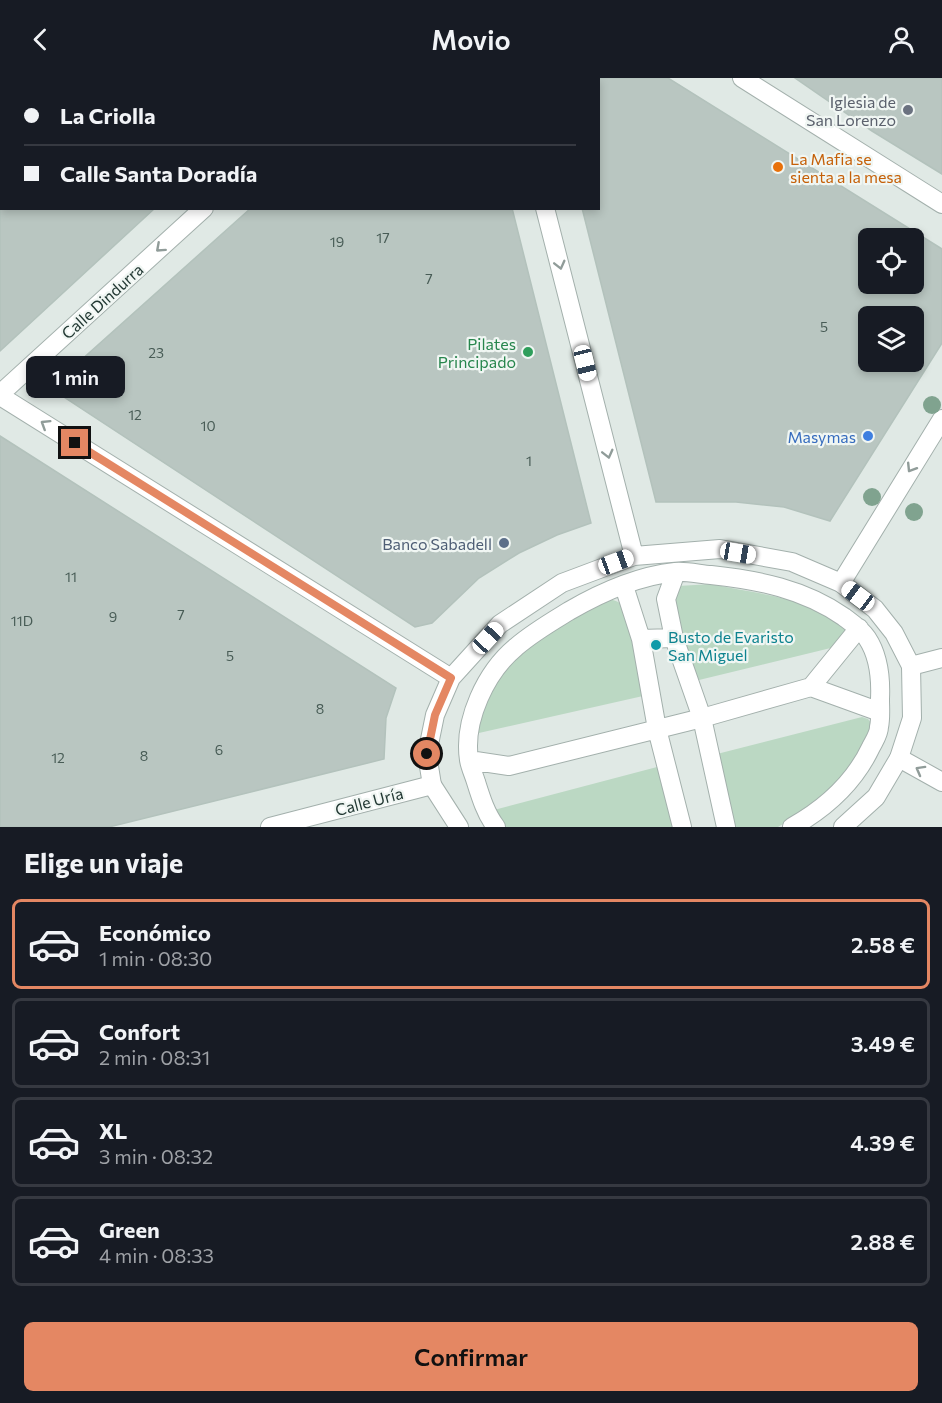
<!DOCTYPE html>
<html lang="es">
<head>
<meta charset="utf-8">
<style>
  body { margin:0; font-family:Commissioner,sans-serif; background:#242831; color:#f1f3f6; height:100vh; display:flex; flex-direction:column; font-size:22px; white-space:nowrap }
  * { box-sizing:border-box; margin:0 }
  p { font-size:20px; color:#9ea1a6 }
  .icon { flex:none; width:33px; height:33px; fill:none; stroke:currentColor; stroke-width:2; stroke-linecap:round; stroke-linejoin:round }
  .map { position:relative; height:749px; overflow:hidden }
  .drawer { display:flex; flex-direction:column; background:#171b24; flex:1 }
  .drawer>* { flex:none }
  .banner { position:absolute; left:0px; top:0px; width:600px; height:132px; box-shadow:0 3px 9px #0003; display:grid; align-content:center; height:132px; padding:0 24px; background:#171b24 }
  .controls { position:absolute; left:858px; top:150px; display:grid; gap:12px }
  .controls a { display:grid; place-items:center; width:66px; height:66px; border-radius:9px; background:#171b24; box-shadow:0 3px 9px #0003; font-size:30px }
  .end { position:absolute; width:27px; height:27px; margin:-14px; border:8px solid #e48763; background:#111; box-shadow:0 0 0 3px #111 }
  .from { border-radius:50% }
  .bubble { position:absolute; height:42px; border-radius:9px; background:#171b24; box-shadow:0 3px 9px #0003; font-size:20px; font-weight:600; line-height:42px; text-align:center }
  .car { position:absolute; width:18px; height:36px; margin:-18px -9px; border-radius:8px; box-shadow:0 0 4px 2px #0007; background:linear-gradient(#fff 24%,#345 0 40%,#fff 0 76%,#345 0 86%,#fff 0) }
  .banner b { display:flex; align-items:center; gap:21px; height:57px; font-size:22px }
  .banner b+b { border-top:2px solid #363941 }
  .banner i { width:15px; height:15px; background:#f1f3f6 }
  ul { padding:0; list-style:none }
  li { display:flex; align-items:center; gap:18px; height:90px; margin:0 12px 9px; padding:0 12px; border:3px solid #363941; border-radius:9px }
  li div { flex:1 }
  li b { display:block; font-size:22px }
  li em { font-style:normal; font-weight:600 }
  li.selected { border-color:#e48763 }
  li>.icon { width:54px; height:54px; stroke-width:1.5 }
  h2 { padding:0 24px; font-size:27px; line-height:72px }
  .primary-button { display:flex; gap:12px; margin-top:auto; padding:12px 24px }
  .primary-button a { flex:1; height:69px; border-radius:9px; background:#e48763; color:#111; font-size:24px; font-weight:600; line-height:69px; text-align:center }
  header { display:flex; justify-content:space-between; align-items:center; height:78px; padding:0 24px; background:#171b24; font-size:27px; font-weight:600 }
  .map>svg:first-child { display:block }
</style>
</head>
<body>
<header><svg class="icon" aria-label="back" viewBox="0 0 24 24"><path d="M15 5l-7 7 7 7"/></svg>Movio<svg class="icon" aria-label="person" viewBox="0 0 24 24"><circle cx="12" cy="8" r="4"/><path d="M4 21q1-7 8-7t8 7"/></svg></header>
<div class="map">
<svg width="942" height="749" viewBox="0 0 942 749">
  <rect width="100%" height="100%" fill="#e0e9e5"/>
  <path fill="#bbd8c3" d="M712,506c46,11 103,12 137,50l-6,11 -144,35 -4,-2 -24,-82 7,-10z
    M607,521c7,1 13,2 16,9l24,84 -4,4 -173,39v-11l48,-73z
    M862,639l6,2 4,5 -15,33 -16,21 -12,12 -41,31 -10,6h-47l-18,-72z
    M657,689l4,1 16,59h-174l-9,-17z"/>
  <path fill="#b9c6c1" stroke="#b3c2bc" stroke-width="1.5" fill-rule="evenodd" d="M598,0h70l274,171v94l-112,178 -46,-14 -48,-5h-80l-74,-294h16zM868,160h46v46h-46zM868,238h46v46h-46z
    M795,0h147v96l-70,-43z
    M0,130h155l-155,143z
    M251,130h261l79,315 -34,12 -38,18 -40,25 -47,45 -17,4 -365,-239z
    M0,358l396,252 -10,30 -2,41 -275,68h-109z"/>
  <g fill="none" stroke-linecap="round" stroke-linejoin="round">
    <defs>
      <path id="pedestrian" d="M841,505l101,-164
        M624,508l17,53
        M674,560l-8,-39 10,-27
        M811,609l48,-59
        M469,682l40,6 193,-48 109,-31 69,25
        M496,749c-10,-13 -15,-29 -20,-45 -2,-7 -6,-15 -7,-22 -6,-40 17,-88 47,-113 16,-14 35,-25 53,-36 31,-18 69,-35 106,-39 11,-1 24,2 36,3 47,5 93,14 133,42 8,6 17,12 23,21 12,18 14,40 13,61 0,9 1,19 -1,28 0,7 -5,14 -8,20 -17,36 -45,61 -79,80
        M682,749l-25,-98 -16,-90 33,-1 28,80 24,109"/>
      <path id="minor" d="M512,0v2
        M742,0l200,126
        M346,2l1,-2
        M545,130l89,348
        M0,316l204,-186
        M0,318l451,282
        M899,680l43,24
        M432,707l-5,-31 8,-39 16,-37 49,-54 62,-41 72,-27 86,-7 72,13 49,21 34,26 19,24 17,33"/>
      <path id="tertiary" d="M270,749l162,-42 27,42
        M843,749l33,-30 23,-39 13,-40 -1,-52 31,-8"/>
    </defs>
    <use href="#pedestrian" stroke="#a3b0ac" stroke-width="20"/>
    <use href="#minor" stroke="#a3b0ac" stroke-width="20"/>
    <use href="#tertiary" stroke="#a3b0ac" stroke-width="20"/>
    <use href="#pedestrian" stroke="#fff" stroke-width="18"/>
    <use href="#minor" stroke="#fff" stroke-width="18"/>
    <use href="#tertiary" stroke="#fff" stroke-width="18"/>
  </g>
  <g fill="#80a38f">
    <circle cx="932" cy="327" r="9"/>
    <circle cx="872" cy="419" r="9"/>
    <circle cx="914" cy="434" r="9"/>
  </g>
  <defs><path id="oneway-chevron" d="M-2-3.5L2.5 0L-2 3.5" fill="none" stroke-width="1.6" stroke-linecap="round" stroke-linejoin="round" transform="scale(1.5)"/></defs>
  <g stroke="#909c99">
    <use href="#oneway-chevron" transform="translate(160 170) rotate(138)"/>
    <use href="#oneway-chevron" transform="translate(560 187) rotate(76)"/>
    <use href="#oneway-chevron" transform="translate(45 346) rotate(-148)"/>
    <use href="#oneway-chevron" transform="translate(608 376) rotate(76)"/>
    <use href="#oneway-chevron" transform="translate(911 390) rotate(122)"/>
    <use href="#oneway-chevron" transform="translate(920 692) rotate(-151)"/>
  </g>
  <g fill="none" stroke-linecap="round" stroke-linejoin="round">
    <path stroke="#e48763" stroke-width="8" d="M75,365l376,235 -16,37 -8,39"/>
  </g>
  <circle fill="#6b7280" stroke="#f0f6f3" stroke-width="2" cx="908" cy="32" r="6"/>
  <circle fill="#e8710a" stroke="#f0f6f3" stroke-width="2" cx="778" cy="89" r="6"/>
  <circle fill="#2e9e5b" stroke="#f0f6f3" stroke-width="2" cx="528" cy="274" r="6"/>
  <circle fill="#3f7fe0" stroke="#f0f6f3" stroke-width="2" cx="868" cy="358" r="6"/>
  <circle fill="#5c6f8a" stroke="#f0f6f3" stroke-width="2" cx="504" cy="465" r="6"/>
  <circle fill="#0f9aa8" stroke="#f0f6f3" stroke-width="2" cx="656" cy="567" r="6"/>
  <g text-anchor="middle" dominant-baseline="central" stroke-width="4.5" stroke-linejoin="round" paint-order="stroke">
    <g font-size="14" fill="#485c56">
      <text x="383" y="159">17</text>
      <text x="337" y="163">19</text>
      <text x="429" y="200">7</text>
      <text x="824" y="248">5</text>
      <text x="156" y="274">23</text>
      <text x="135" y="336">12</text>
      <text x="208" y="347">10</text>
      <text x="529" y="382">1</text>
      <text x="71" y="498">11</text>
      <text x="181" y="536">7</text>
      <text x="113" y="538">9</text>
      <text x="22" y="542">11D</text>
      <text x="230" y="577">5</text>
      <text x="320" y="630">8</text>
      <text x="219" y="671">6</text>
      <text x="144" y="677">8</text>
      <text x="58" y="679">12</text>
    </g>
    <g font-size="16" fill="#5b616d" stroke="#f0f6f3" text-anchor="end">
      <text x="896" y="23">Iglesia de<tspan x="896" dy="18">San Lorenzo</tspan></text>
    </g>
    <g font-size="16" fill="#c56008" stroke="#f0f6f3" text-anchor="start">
      <text x="790" y="80">La Mafia se<tspan x="790" dy="18">sienta a la mesa</tspan></text>
    </g>
    <g font-size="16" fill="#223833" stroke="#f0f6f3">
      <text transform="translate(102 223) rotate(-42)">Calle Dindurra</text>
      <text transform="translate(369 723) rotate(-15)">Calle Uría</text>
    </g>
    <g font-size="16" fill="#27864d" stroke="#f0f6f3" text-anchor="end">
      <text x="516" y="265">Pilates<tspan x="516" dy="18">Principado</tspan></text>
    </g>
    <g font-size="16" fill="#366cbe" stroke="#f0f6f3" text-anchor="end">
      <text x="856" y="358">Masymas</text>
    </g>
    <g font-size="16" fill="#4e5e75" stroke="#f0f6f3" text-anchor="end">
      <text x="492" y="465">Banco Sabadell</text>
    </g>
    <g font-size="16" fill="#0d838f" stroke="#f0f6f3" text-anchor="start">
      <text x="668" y="558">Busto de Evaristo<tspan x="668" dy="18">San Miguel</tspan></text>
    </g>
  </g>
</svg>
<div class="controls">
<a><svg class="icon" aria-label="locate" viewBox="0 0 24 24"><circle cx="12" cy="12" r="6"/><path d="M12 2v4M12 18v4M2 12h4M18 12h4"/></svg></a>
<a><svg class="icon" aria-label="layers" viewBox="0 0 24 24"><path d="M12 4l9 5-9 5-9-5zM3 14l9 5 9-5"/></svg></a>
</div>
<i class="end from" style="left:427px;top:676px"></i>
<i class="end" style="left:75px;top:365px"></i>
<div class="bubble" style="left:26px;top:278px;width:99px">1 min</div>
<i class="car" style="left:585px;top:285px;rotate:166deg"></i>
<i class="car" style="left:738px;top:475px;rotate:100deg"></i>
<i class="car" style="left:616px;top:484px;rotate:70deg"></i>
<i class="car" style="left:858px;top:518px;rotate:307deg"></i>
<i class="car" style="left:488px;top:560px;rotate:43deg"></i>
<div class="banner">
<b><i class="from"></i>La Criolla</b>
<b><i></i>Calle Santa Doradía</b>
</div>
</div>
<section class="drawer">
<h2>Elige un viaje</h2>
<ul>
<li class="selected"><svg class="icon" aria-label="car" viewBox="0 0 24 24"><path d="M5 17H2v-5l4-1 3-4h7l3 4 3 1v5h-3M9 17h6M6 11h13"/><circle cx="7" cy="17" r="2"/><circle cx="17" cy="17" r="2"/></svg><div><b>Económico</b><p>1 min · 08:30</p></div><em>2.58 €</em></li>
<li><svg class="icon" aria-label="car" viewBox="0 0 24 24"><path d="M5 17H2v-5l4-1 3-4h7l3 4 3 1v5h-3M9 17h6M6 11h13"/><circle cx="7" cy="17" r="2"/><circle cx="17" cy="17" r="2"/></svg><div><b>Confort</b><p>2 min · 08:31</p></div><em>3.49 €</em></li>
<li><svg class="icon" aria-label="car" viewBox="0 0 24 24"><path d="M5 17H2v-5l4-1 3-4h7l3 4 3 1v5h-3M9 17h6M6 11h13"/><circle cx="7" cy="17" r="2"/><circle cx="17" cy="17" r="2"/></svg><div><b>XL</b><p>3 min · 08:32</p></div><em>4.39 €</em></li>
<li><svg class="icon" aria-label="car" viewBox="0 0 24 24"><path d="M5 17H2v-5l4-1 3-4h7l3 4 3 1v5h-3M9 17h6M6 11h13"/><circle cx="7" cy="17" r="2"/><circle cx="17" cy="17" r="2"/></svg><div><b>Green</b><p>4 min · 08:33</p></div><em>2.88 €</em></li>
</ul>
<div class="primary-button"><a>Confirmar</a></div>
</section>
</body>
</html>
